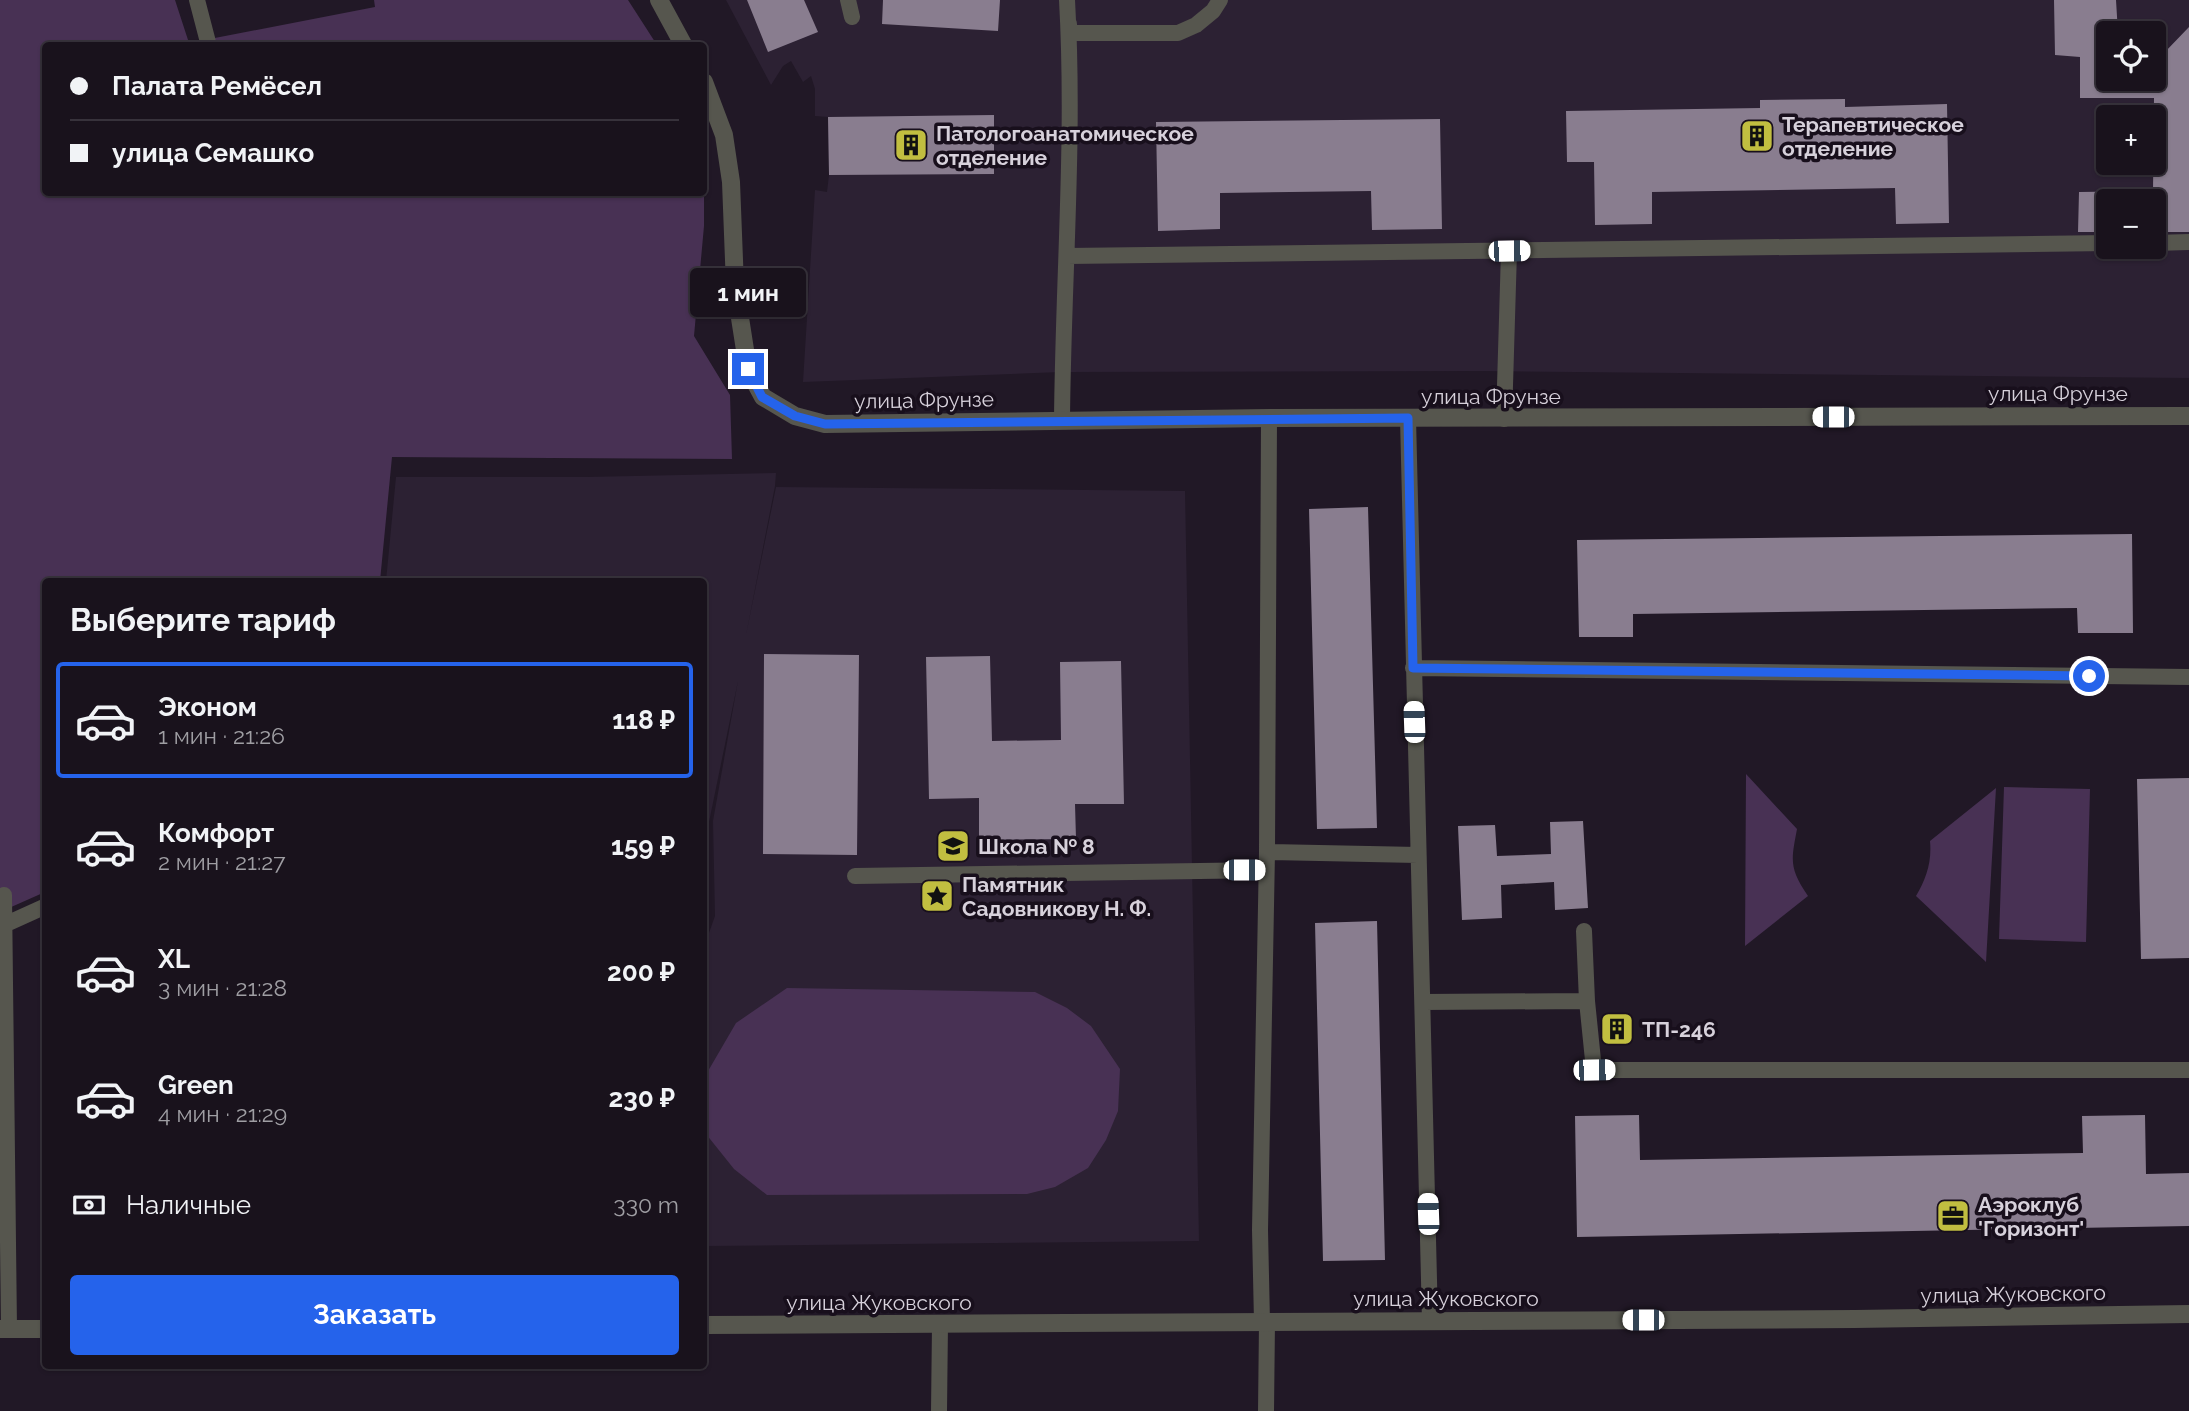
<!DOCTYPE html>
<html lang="ru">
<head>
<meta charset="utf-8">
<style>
  body { margin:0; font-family:Raleway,sans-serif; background:#221b25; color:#f1f3f6; height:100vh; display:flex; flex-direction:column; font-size:26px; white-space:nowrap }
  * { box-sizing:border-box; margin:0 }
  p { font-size:23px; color:#9f9ea3 }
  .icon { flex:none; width:38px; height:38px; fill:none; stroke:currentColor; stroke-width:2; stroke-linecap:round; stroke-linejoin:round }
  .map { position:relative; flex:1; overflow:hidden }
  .sheet { position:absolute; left:42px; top:578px; width:665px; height:791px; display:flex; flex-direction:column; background:#19121c; border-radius:7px; box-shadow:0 2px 5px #0004,0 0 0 2px #37323b }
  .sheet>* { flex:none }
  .guide { position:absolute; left:42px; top:42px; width:665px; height:154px; border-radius:7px; box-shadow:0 2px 5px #0004,0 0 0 2px #37323b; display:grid; align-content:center; height:154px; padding:0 28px; background:#19121c }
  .buttons { position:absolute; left:2096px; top:21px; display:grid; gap:14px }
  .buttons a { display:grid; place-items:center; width:70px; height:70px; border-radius:7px; background:#19121c; box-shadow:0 2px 5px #0004,0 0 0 2px #37323b; font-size:35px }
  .end { position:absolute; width:32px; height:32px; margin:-16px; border:9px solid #2563eb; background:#fff; box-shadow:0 0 0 4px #fff }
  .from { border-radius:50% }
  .bubble { position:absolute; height:49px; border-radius:7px; background:#19121c; box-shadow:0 2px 5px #0004,0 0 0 2px #37323b; font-size:23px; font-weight:700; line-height:49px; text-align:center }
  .car { position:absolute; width:21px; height:42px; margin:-21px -10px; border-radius:9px; box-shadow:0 0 5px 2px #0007; background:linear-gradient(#fff 24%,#345 0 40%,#fff 0 76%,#345 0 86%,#fff 0) }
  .guide b { display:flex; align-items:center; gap:24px; height:66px; font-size:26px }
  .guide b+b { border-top:2px solid #37323b }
  .guide i { width:18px; height:18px; background:#f1f3f6 }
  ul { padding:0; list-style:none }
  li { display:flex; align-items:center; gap:21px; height:116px; margin:0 14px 10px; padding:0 14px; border:4px solid transparent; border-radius:7px }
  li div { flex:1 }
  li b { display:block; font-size:26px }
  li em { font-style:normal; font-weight:700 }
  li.on { border-color:#2563eb }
  li>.icon { width:63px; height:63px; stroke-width:1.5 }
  h2 { padding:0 28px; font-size:32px; line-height:84px }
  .pay { display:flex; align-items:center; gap:18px; height:77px; padding:0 28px; font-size:26px }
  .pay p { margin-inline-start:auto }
  .primary-button { display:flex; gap:14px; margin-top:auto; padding:14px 28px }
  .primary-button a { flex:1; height:80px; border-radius:7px; background:#2563eb; color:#fff; font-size:28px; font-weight:700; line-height:80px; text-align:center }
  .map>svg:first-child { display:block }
</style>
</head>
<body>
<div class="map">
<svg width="2189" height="1411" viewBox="0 0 2189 1411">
  <rect width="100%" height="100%" fill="#211826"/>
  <path fill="#2c2133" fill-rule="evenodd" d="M726,0h1463v378l-709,-7 -419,1 -258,10 12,-192 12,2 2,-17 -1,-58 -13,-1v-27l-4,-13 -8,6 -12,-21 -8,5 -12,19zM2109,33h45v46h-45zM2109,117h45v46h-45zM2109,201h45v46h-45z
    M776,473l-1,13 -29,149 30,-148 409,4 14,750 -495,5v-299l11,-31 -2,-95 25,-140 -29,141h-5v-241h-318l10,-104h191z"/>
  <path fill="#483154" d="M0,0h175l14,43 186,-36 -1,-7h254l29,45 -611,1v146h658v-71v105l-10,110 36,59 2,64 -340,-2 -12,124h-334l-1,311 -45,20z
    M1746,774l51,55c-6,32 -8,39 11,67l-63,50z
    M2004,787l86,2 -4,153 -87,-3z
    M1996,788l-10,174 -70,-66c10,-17 16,-34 14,-55z
    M787,988l248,4 32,16 24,18 29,43 -2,42 -12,29 -18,28 -33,19 -28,7 -260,1 -33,-26 -28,-35 -2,-56 32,-55z"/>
  <path fill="#897d8f" d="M747,0h57l14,32 -50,20z
    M883,0h117l-2,31 -116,-7z
    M2054,0h62l2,33h-9v46h45v-25l10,-1 25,-26v205h-35v-31h-45v31h-31l1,-40 74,-1 1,-93h-74v-41l-25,-2z
    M1845,99v8l102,-3 2,119 -53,1 -1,-36 -243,4v32l-57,1 -1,-63h-27l-1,-51 194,-3v-8z
    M994,115v59l-165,1 -1,-58z
    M1440,119l2,110 -70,1 -1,-39 -151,2v36l-62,2 -2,-109z
    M1368,507l9,321 -60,1 -8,-320z
    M2132,534l1,99h-55l-1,-25 -444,6v23h-54l-2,-97z
    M764,654l95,1 -2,200 -94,-1z
    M990,656l2,85 69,-1 -1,-78 61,-1 3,143h-49l1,35 -97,1v-42l-50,1 -3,-142z
    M2189,778v180l-48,1 -4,-180z
    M1583,821l5,87 -33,2 -1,-28 -53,3 1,33 -40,2 -4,-94 37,-1 2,31 54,-2 -1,-32z
    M1377,921l8,339 -62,1 -8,-338z
    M1639,1115l1,45 443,-7 -1,-37 63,-1 1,59 43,-1v53l-612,11 -2,-121z"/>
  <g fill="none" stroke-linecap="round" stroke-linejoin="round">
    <path stroke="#56564e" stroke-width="16" d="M197,0l12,46
      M848,0l4,17
      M1069,24v9h109l18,-8 17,-14 7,-11
      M2154,243l35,-1
      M1067,256l1042,-13
      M1408,418l22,903
      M1504,419l5,-168
      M1062,421c1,-140 13,-281 5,-421
      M1413,668l776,9
      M1267,852l151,3
      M855,876l411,-6
      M4,895l5,434
      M4,925l42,-19
      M1584,931l3,70 7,69h595
      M1423,1002l164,-1
      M1262,1322l-2,-92 7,-378 2,-434
      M939,1411l1,-87
      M1266,1411l1,-89"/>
    <path stroke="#56564e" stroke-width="18" d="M659,0l25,46
      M704,82l20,53 7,47 4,104 13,83 15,28 32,19 30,8 444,-6 920,-2
      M704,1325l1151,-6 334,-5
      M0,1329h46"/>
  </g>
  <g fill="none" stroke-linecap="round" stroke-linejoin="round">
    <path stroke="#2563eb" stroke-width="9" d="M748,369l14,28 33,19 30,8 583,-6 5,250 676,8"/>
  </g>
  <defs>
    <symbol id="building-square" viewBox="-11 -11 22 22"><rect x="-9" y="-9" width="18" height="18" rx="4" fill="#c1be40" stroke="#180f1c"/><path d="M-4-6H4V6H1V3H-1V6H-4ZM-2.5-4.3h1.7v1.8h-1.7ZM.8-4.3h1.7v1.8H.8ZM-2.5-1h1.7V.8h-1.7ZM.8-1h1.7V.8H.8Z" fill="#111"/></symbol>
    <symbol id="school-square" viewBox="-11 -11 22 22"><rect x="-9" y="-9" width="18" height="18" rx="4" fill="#c1be40" stroke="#180f1c"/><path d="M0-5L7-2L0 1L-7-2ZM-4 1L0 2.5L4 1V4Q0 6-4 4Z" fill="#111"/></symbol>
    <symbol id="sight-square" viewBox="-11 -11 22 22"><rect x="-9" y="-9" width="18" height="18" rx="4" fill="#c1be40" stroke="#180f1c"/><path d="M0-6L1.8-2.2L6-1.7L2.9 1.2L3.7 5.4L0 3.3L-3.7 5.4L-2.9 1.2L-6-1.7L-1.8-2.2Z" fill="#111"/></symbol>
    <symbol id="office-square" viewBox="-11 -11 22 22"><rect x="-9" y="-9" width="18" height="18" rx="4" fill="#c1be40" stroke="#180f1c"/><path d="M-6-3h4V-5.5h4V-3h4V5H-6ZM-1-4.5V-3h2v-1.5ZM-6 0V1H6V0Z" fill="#111"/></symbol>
  </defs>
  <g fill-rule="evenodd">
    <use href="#building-square" x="1738" y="117" width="38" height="38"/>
    <use href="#building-square" x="892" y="126" width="38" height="38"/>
    <use href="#school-square" x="934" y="827" width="38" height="38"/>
    <use href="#sight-square" x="918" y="877" width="38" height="38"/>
    <use href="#building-square" x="1598" y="1010" width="38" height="38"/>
    <use href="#office-square" x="1934" y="1197" width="38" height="38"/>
  </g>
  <g text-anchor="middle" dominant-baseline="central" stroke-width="7" stroke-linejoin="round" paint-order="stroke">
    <g font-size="21" font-weight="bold" fill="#d7d1db" stroke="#180f1c" text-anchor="start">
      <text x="1782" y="124">Терапевтическое<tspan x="1782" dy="24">отделение</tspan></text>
      <text x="936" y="133">Патологоанатомическое<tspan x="936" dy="24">отделение</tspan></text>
      <text x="978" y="846">Школа № 8</text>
      <text x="962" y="884">Памятник<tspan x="962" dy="24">Садовникову Н. Ф.</tspan></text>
      <text x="1642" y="1029">ТП-246</text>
      <text x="1978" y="1204">Аэроклуб<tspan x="1978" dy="24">'Горизонт'</tspan></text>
    </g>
    <g font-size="21" fill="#d7d1db" stroke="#180f1c">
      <text x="2058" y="393">улица Фрунзе</text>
      <text x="1491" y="396">улица Фрунзе</text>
      <text transform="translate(924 400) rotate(-1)">улица Фрунзе</text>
      <text transform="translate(2013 1294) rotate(-1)">улица Жуковского</text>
      <text x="1446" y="1298">улица Жуковского</text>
      <text x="879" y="1302">улица Жуковского</text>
    </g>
  </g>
</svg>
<div class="buttons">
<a><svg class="icon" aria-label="locate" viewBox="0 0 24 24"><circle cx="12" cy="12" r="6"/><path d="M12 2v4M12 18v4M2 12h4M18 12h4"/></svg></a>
<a>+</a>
<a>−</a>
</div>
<i class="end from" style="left:2089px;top:676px"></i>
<i class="end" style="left:748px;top:369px"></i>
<div class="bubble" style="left:690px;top:268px;width:116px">1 мин</div>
<i class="car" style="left:1509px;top:251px;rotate:89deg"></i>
<i class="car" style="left:1833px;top:417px;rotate:270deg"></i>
<i class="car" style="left:1414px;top:722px;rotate:358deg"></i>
<i class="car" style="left:1244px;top:870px;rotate:90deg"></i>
<i class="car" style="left:1594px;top:1070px;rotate:89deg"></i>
<i class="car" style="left:1428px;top:1214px;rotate:358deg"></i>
<i class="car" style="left:1643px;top:1320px;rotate:270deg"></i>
<div class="guide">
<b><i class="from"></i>Палата Ремёсел</b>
<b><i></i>улица Семашко</b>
</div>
<section class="sheet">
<h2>Выберите тариф</h2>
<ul>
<li class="on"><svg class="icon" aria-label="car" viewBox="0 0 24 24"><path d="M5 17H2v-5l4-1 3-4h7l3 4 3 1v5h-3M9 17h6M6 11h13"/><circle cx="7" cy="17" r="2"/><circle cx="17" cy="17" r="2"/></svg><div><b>Эконом</b><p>1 мин · 21:26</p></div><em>118 ₽</em></li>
<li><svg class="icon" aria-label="car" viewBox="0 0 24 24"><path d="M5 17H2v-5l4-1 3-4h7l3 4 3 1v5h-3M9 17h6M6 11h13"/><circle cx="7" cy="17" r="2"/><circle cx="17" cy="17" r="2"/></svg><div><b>Комфорт</b><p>2 мин · 21:27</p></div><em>159 ₽</em></li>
<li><svg class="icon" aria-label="car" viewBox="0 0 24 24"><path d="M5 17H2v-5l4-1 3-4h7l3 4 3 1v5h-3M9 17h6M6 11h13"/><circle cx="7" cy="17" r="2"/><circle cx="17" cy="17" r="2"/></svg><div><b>XL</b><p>3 мин · 21:28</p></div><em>200 ₽</em></li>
<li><svg class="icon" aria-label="car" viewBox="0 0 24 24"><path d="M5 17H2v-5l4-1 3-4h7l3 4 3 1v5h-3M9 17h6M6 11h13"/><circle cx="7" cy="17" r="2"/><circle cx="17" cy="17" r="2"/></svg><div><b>Green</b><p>4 мин · 21:29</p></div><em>230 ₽</em></li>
</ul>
<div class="pay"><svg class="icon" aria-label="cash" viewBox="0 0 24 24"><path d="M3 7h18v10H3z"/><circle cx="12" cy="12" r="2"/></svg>Наличные<p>330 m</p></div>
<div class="primary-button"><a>Заказать</a></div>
</section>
</div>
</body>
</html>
